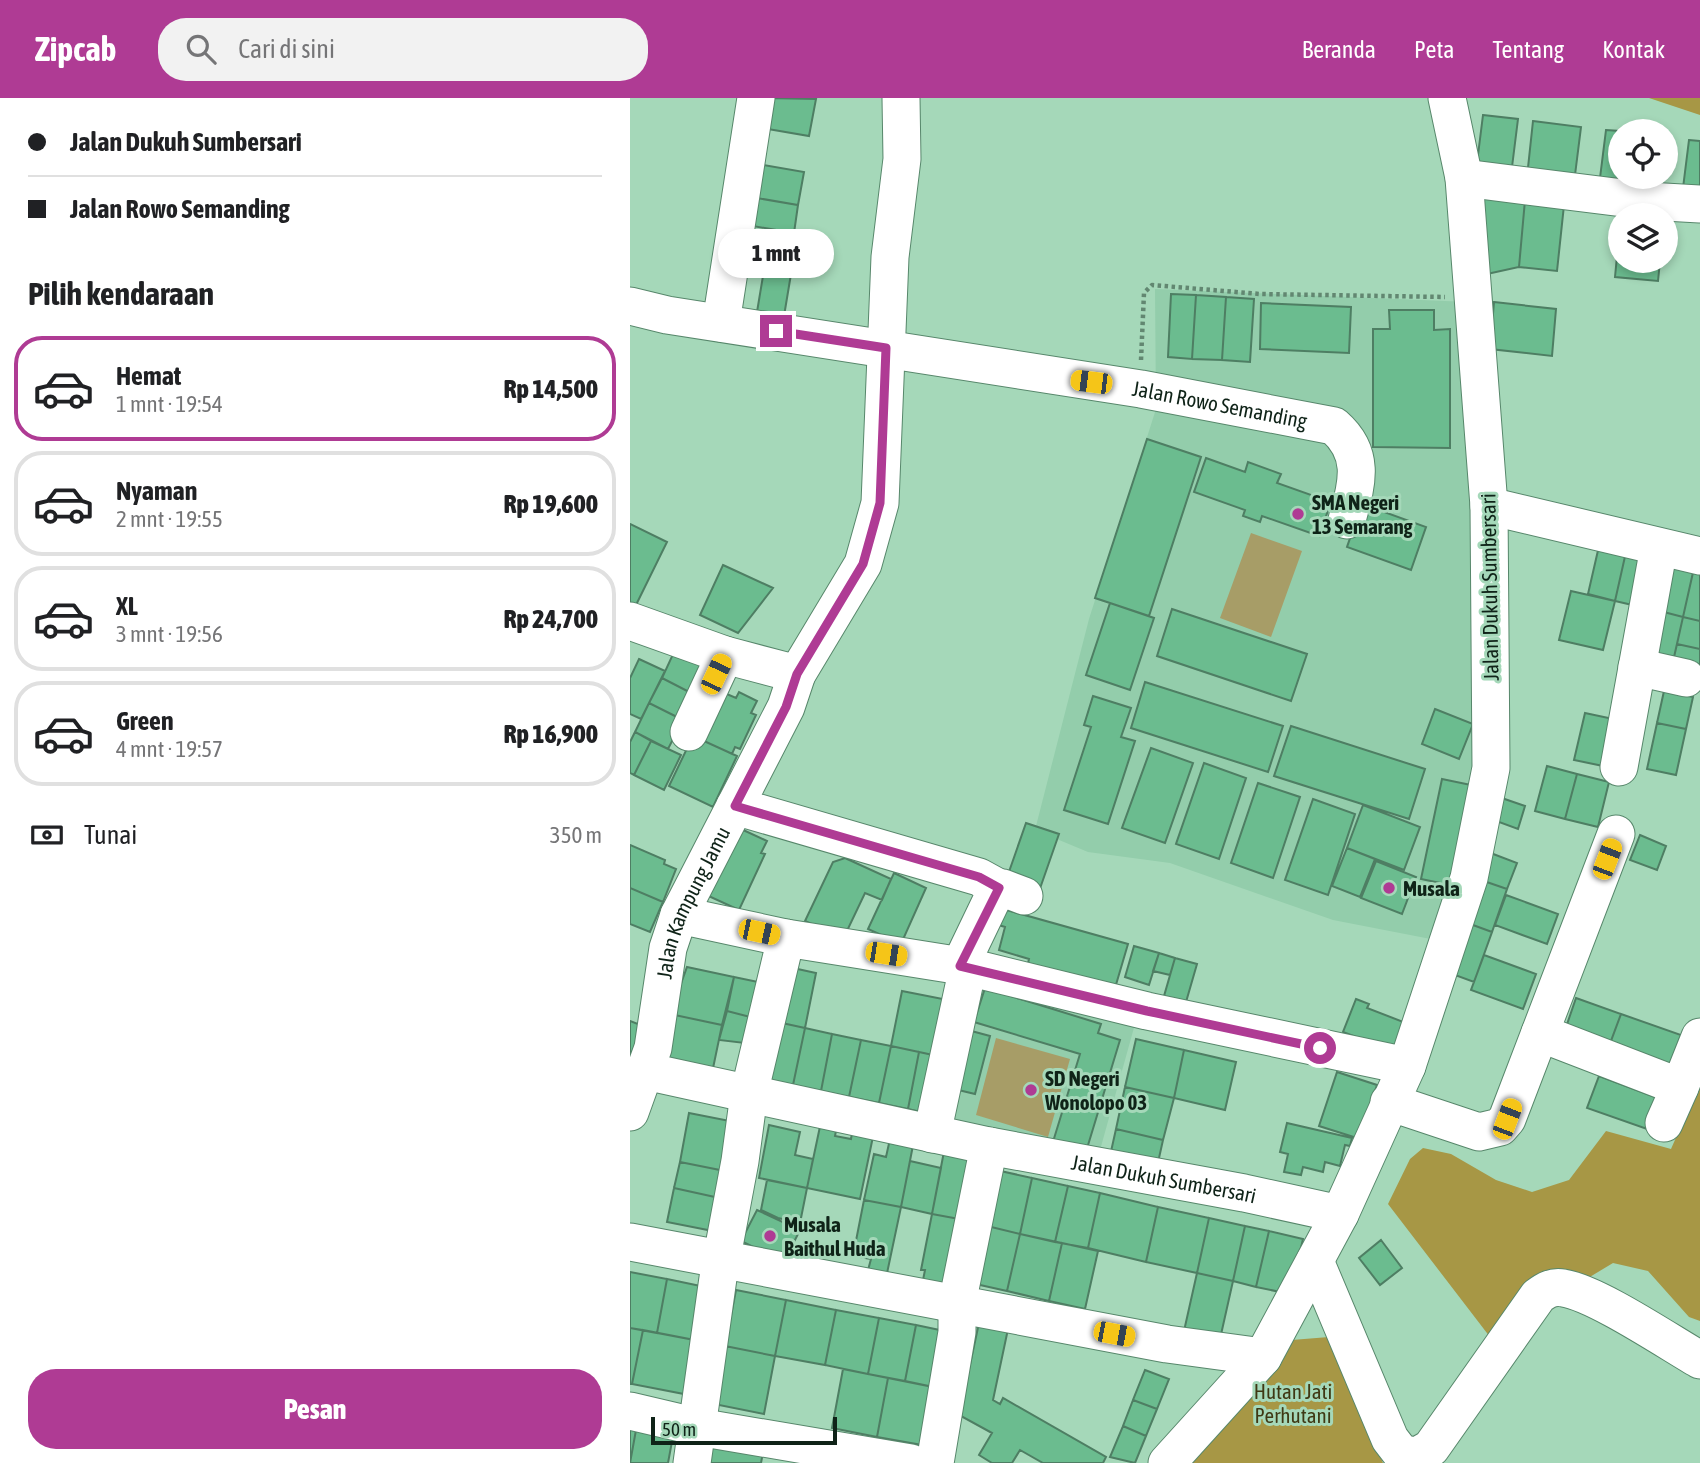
<!DOCTYPE html>
<html lang="id">
<head>
<meta charset="utf-8">
<style>
  body { margin:0; font-family:"Asap Condensed",sans-serif; background:#f2f2f2; color:#202124; height:100vh; display:flex; flex-direction:column; font-size:26px; white-space:nowrap }
  * { box-sizing:border-box; margin:0 }
  p { font-size:23px; color:#757577 }
  .icon { flex:none; width:38px; height:38px; fill:none; stroke:currentColor; stroke-width:2; stroke-linecap:round; stroke-linejoin:round }
  .map { position:relative; flex:1; overflow:hidden }
  .panel { display:flex; flex-direction:column; background:#fff; width:630px }
  .panel>* { flex:none }
  .top-card { display:grid; align-content:center; height:154px; padding:0 28px; background:#fff }
  .tools { position:absolute; left:978px; top:21px; display:grid; gap:14px }
  .tools a { display:grid; place-items:center; width:70px; height:70px; border-radius:50%; background:#fff; box-shadow:0 4px 10px #0003; font-size:35px }
  .scale { position:absolute; left:21px; bottom:18px; width:186px; box-sizing:border-box; padding-left:7px; border:4px solid #0f2318; border-top:0; font-size:19px; line-height:24px; white-space:nowrap; color:#0f2318; -webkit-text-stroke:5px #a5d8b9; paint-order:stroke }
  .end { position:absolute; width:32px; height:32px; margin:-16px; border:9px solid #af3b94; background:#fff; box-shadow:0 0 0 4px #fff }
  .from { border-radius:50% }
  .bubble { position:absolute; height:49px; border-radius:24px; background:#fff; box-shadow:0 4px 10px #0003; font-size:23px; font-weight:800; line-height:49px; text-align:center }
  .car { position:absolute; width:21px; height:42px; margin:-21px -10px; border-radius:9px; box-shadow:0 0 5px 2px #0007; background:linear-gradient(#f5c518 24%,#345 0 40%,#f5c518 0 76%,#345 0 86%,#f5c518 0) }
  .top-card b { display:flex; align-items:center; gap:24px; height:66px; font-size:26px }
  .top-card b+b { border-top:2px solid #e0e0e0 }
  .top-card i { width:18px; height:18px; background:#202124 }
  ul { padding:0; list-style:none }
  li { display:flex; align-items:center; gap:21px; height:105px; margin:0 14px 10px; padding:0 14px; border:4px solid #e0e0e0; border-radius:28px }
  li div { flex:1 }
  li b { display:block; font-size:26px }
  li em { font-style:normal; font-weight:800 }
  li.current { border-color:#af3b94 }
  li>.icon { width:63px; height:63px; stroke-width:1.5 }
  h2 { padding:0 28px; font-size:32px; line-height:84px }
  .pay { display:flex; align-items:center; gap:18px; height:77px; padding:0 28px; font-size:26px }
  .pay p { margin-inline-start:auto }
  .cta { display:flex; gap:14px; margin-top:auto; padding:14px 28px }
  .cta a { flex:1; height:80px; border-radius:28px; background:#af3b94; color:#fff; font-size:28px; font-weight:800; line-height:80px; text-align:center }
  header { display:flex; align-items:center; gap:42px; box-sizing:border-box; height:98px; padding:0 35px; background:#af3b94; color:#fff }
  header strong { font-size:33px }
  nav { display:flex; gap:38px; margin-inline-start:auto; font-size:24px }
  .search { width:490px; height:63px; background:#f2f2f2; display:flex; align-items:center; gap:18px; box-sizing:border-box; padding:0 24px; border-radius:28px; color:#757577; font-size:26px }
  main { display:flex; flex:1; min-height:0 }
  .map>svg:first-child { display:block }
</style>
</head>
<body>
<header>
<strong>Zipcab</strong>
<div class="search"><svg class="icon" aria-label="search" viewBox="0 0 24 24"><circle cx="10" cy="10" r="6"/><path d="M15 15l6 6"/></svg>Cari di sini</div>
<nav><a>Beranda</a><a>Peta</a><a>Tentang</a><a>Kontak</a></nav>
</header>
<main>
<section class="panel">
<div class="top-card">
<b><i class="from"></i>Jalan Dukuh Sumbersari</b>
<b><i></i>Jalan Rowo Semanding</b>
</div>
<h2>Pilih kendaraan</h2>
<ul>
<li class="current"><svg class="icon" aria-label="car" viewBox="0 0 24 24"><path d="M5 17H2v-5l4-1 3-4h7l3 4 3 1v5h-3M9 17h6M6 11h13"/><circle cx="7" cy="17" r="2"/><circle cx="17" cy="17" r="2"/></svg><div><b>Hemat</b><p>1 mnt · 19:54</p></div><em>Rp 14,500</em></li>
<li><svg class="icon" aria-label="car" viewBox="0 0 24 24"><path d="M5 17H2v-5l4-1 3-4h7l3 4 3 1v5h-3M9 17h6M6 11h13"/><circle cx="7" cy="17" r="2"/><circle cx="17" cy="17" r="2"/></svg><div><b>Nyaman</b><p>2 mnt · 19:55</p></div><em>Rp 19,600</em></li>
<li><svg class="icon" aria-label="car" viewBox="0 0 24 24"><path d="M5 17H2v-5l4-1 3-4h7l3 4 3 1v5h-3M9 17h6M6 11h13"/><circle cx="7" cy="17" r="2"/><circle cx="17" cy="17" r="2"/></svg><div><b>XL</b><p>3 mnt · 19:56</p></div><em>Rp 24,700</em></li>
<li><svg class="icon" aria-label="car" viewBox="0 0 24 24"><path d="M5 17H2v-5l4-1 3-4h7l3 4 3 1v5h-3M9 17h6M6 11h13"/><circle cx="7" cy="17" r="2"/><circle cx="17" cy="17" r="2"/></svg><div><b>Green</b><p>4 mnt · 19:57</p></div><em>Rp 16,900</em></li>
</ul>
<div class="pay"><svg class="icon" aria-label="cash" viewBox="0 0 24 24"><path d="M3 7h18v10H3z"/><circle cx="12" cy="12" r="2"/></svg>Tunai<p>350 m</p></div>
<div class="cta"><a>Pesan</a></div>
</section>
<div class="map">
<svg width="1070" height="1365" viewBox="0 0 1070 1365">
  <rect width="100%" height="100%" fill="#a5d8b9"/>
  <path fill="#93cdab" d="M525,191l314,13 13,478 -41,161 -108,-21 -163,-57 -82,-11 -53,-22 54,-211 67,-210z
    M341,886l164,40 -38,137 -161,-33z"/>
  <path fill="#a79d67" d="M621,435l51,18 -31,86 -51,-19z
    M366,940l74,21 -22,78 -72,-22z"/>
  <path fill="#a79745" d="M1019,0h51v17z
    M1070,985v238l-11,-4 -41,-46 -35,-8 -123,74 -102,-133 22,-45 13,-11 28,6 45,26 36,12 37,-12 37,-49 65,18z
    M699,1239l54,126h-214l97,-121z"/>
  <path fill="#6bbc8f" stroke="#4e7e63" stroke-width="2" d="M137,0l49,1 -7,37 -47,-8z
    M853,17l35,4 -7,56 -35,-4z
    M903,23l48,6 -7,56 -47,-6z
    M976,32l14,1v46h11l-2,12 -30,-3z
    M1059,42l11,1v57l-18,-2z
    M127,66l47,8 -6,33 -47,-8z
    M852,98l43,4 -6,67 -32,7z
    M121,99l47,8 -4,28 -47,-8z
    M895,102l39,5 -7,66 -38,-4z
    M990,127v36h40l-2,20 -43,-4z
    M134,172l27,4 -8,48 -27,-4z
    M541,196l25,1 -4,64 -24,-2z
    M566,197l30,2 -4,63 -30,-1z
    M596,199l28,2 -4,63 -28,-2z
    M864,204l62,7 -4,47 -62,-7z
    M631,205l90,4 -2,46 -89,-4z
    M759,212h45v20l16,-1v119l-77,-1v-118h17z
    M517,341l54,18 -52,159 -54,-18z
    M576,360l39,14 3,-10 33,12 -4,9 54,19 -12,34 -57,-20 -2,6 -17,-6 2,-6 -51,-18z
    M732,406l64,23 -15,43 -64,-23z
    M0,426l37,18 -32,65 -5,-3z
    M969,448l27,6 -11,49 -27,-7z
    M996,454l26,6 -11,49 -26,-6z
    M1037,463l27,7 -11,49 -27,-7z
    M93,467l50,23 -35,45 -38,-18z
    M1064,470l6,1v52l-17,-4z
    M941,493l44,10 -12,49 -44,-10z
    M480,505l44,15 -24,72 -44,-15z
    M542,511l135,45 -16,47 -134,-45z
    M1026,512l27,7 -11,49 -28,-6z
    M1053,519l17,4v28l-23,-5z
    M1047,546l23,5v23l-28,-6z
    M44,554l34,17 -13,26 -33,-17z
    M9,561l26,12 -24,48 -11,-5v-36z
    M32,580l33,17 -12,25 -34,-17z
    M515,584l138,44 -15,46 -137,-44z
    M85,591l21,9 3,-6 18,9 -6,12 5,2 -16,34 -5,-2 -3,7 -28,-13z
    M1034,593l29,6 -7,32 -29,-6z
    M463,598l38,12 -10,29 14,4 -27,83 -44,-14 27,-83 -7,-2z
    M19,605l34,17 -15,29 -33,-17z
    M805,611l38,15 -14,35 -37,-15z
    M955,615l33,7 -10,47 -34,-7z
    M1027,625l29,6 -10,46 -29,-6z
    M661,628l134,43 -16,50 -135,-43z
    M5,634l16,9 -17,34 -4,-2v-31z
    M63,638l44,20 -24,51 -44,-21z
    M21,643l30,14 -17,35 -30,-15z
    M521,650l42,15 -28,80 -43,-15z
    M574,665l42,15 -27,81 -43,-15z
    M917,668l30,8 -12,45 -30,-8z
    M947,676l32,8 -11,45 -33,-8z
    M812,681l29,6 -21,100 -29,-6z
    M628,685l42,14 -27,81 -42,-15z
    M866,698l29,10 -7,23 -30,-11z
    M683,701l42,15 -27,81 -43,-15z
    M733,707l57,22 -16,43 -57,-22z
    M396,725l33,11 -22,63 -33,-11z
    M111,731l26,12 -6,12 4,1 -26,56 -37,-17z
    M1010,737l26,11 -9,24 -27,-10z
    M0,747l35,15 -1,4 12,5 -13,33 -33,-14z
    M717,750l28,11 -15,38 -28,-11z
    M858,754l29,11 -10,26 -29,-10z
    M215,760l46,21 -9,21 -17,-7 -19,40 -14,-6 -3,5 -24,-11 28,-59z
    M746,763l40,16 -14,37 -41,-16z
    M264,775l32,15 -25,56 -33,-15z
    M848,781l29,10 -15,43 -30,-11z
    M0,790l33,14 -13,30 -20,-8z
    M876,797l52,19 -11,30 -52,-19z
    M366,809l132,37 -13,44 -88,-21 2,-8 -30,-9 6,-23 -13,-4z
    M832,823l30,11 -18,50 -30,-11z
    M504,848l25,7 -10,32 -24,-8z
    M529,855l16,5 -5,17 -17,-4z
    M854,857l52,19 -13,35 -52,-19z
    M545,860l22,6 -11,38 -24,1z
    M57,869l47,10 -12,48 -52,-11z
    M163,870l23,5 -11,55 -23,-5z
    M104,879l34,7 -10,35 -31,-8z
    M355,890l116,36 -3,9 22,7 -35,115 -33,-10 28,-91 -106,-32z
    M272,893l56,11 -11,56 -56,-12z
    M946,900l45,16 -13,35 -44,-16z
    M726,901l13,5 -2,4 39,15 -11,29 -52,-20z
    M97,913l31,8 -5,25 -34,-4z
    M40,916l52,11 -10,48 -52,-11z
    M991,916l60,21 -13,35 -60,-21z
    M0,923l13,5 -12,29 -1,-1z
    M152,925l23,5 -12,57 -23,-5z
    M175,930l27,6 -11,57 -28,-6z
    M334,931l26,7 -15,58 -25,-6z
    M202,936l29,6 -12,57 -28,-6z
    M506,941l48,11 -10,48 -49,-11z
    M231,942l30,6 -12,57 -30,-6z
    M261,948l28,6 -11,57 -29,-6z
    M554,952l52,12 -11,48 -51,-12z
    M289,954l28,6 -13,57 -26,-6z
    M707,974l40,13 -17,54 -41,-13z
    M969,978l59,22 -11,31 -60,-21z
    M495,989l49,11 -11,42 -47,-11z
    M59,1015l51,10 -10,49 -50,-10z
    M192,1019l16,4 -3,15 16,3 3,-17 21,5 -15,72 -53,-11z
    M657,1025l65,15 -2,8 -5,-1 -5,21 -15,-4 -2,10 -20,-5 -2,8 -17,-3 4,-18 -8,-2z
    M139,1027l31,7 -5,23 18,4 -6,29 -48,-10z
    M486,1031l47,11 -6,27 -47,-11z
    M262,1032l23,5 -14,72 -37,-7 10,-46 12,3z
    M316,1043l38,8 -14,72 -38,-7z
    M280,1063l31,7 -9,46 -31,-7z
    M50,1064l50,10 -6,27 -50,-11z
    M366,1072l36,8 -12,56 -37,-9z
    M402,1080l36,8 -13,56 -35,-8z
    M137,1082l40,8 -7,35 -22,-5 -17,-8z
    M438,1088l32,7 -12,55 -33,-6z
    M44,1090l50,11 -6,33 -51,-10z
    M470,1095l58,14 -12,55 -58,-14z
    M234,1102l37,7 -15,71 -19,-4 4,-15 -18,-3z
    M528,1109l51,11 -12,55 -51,-11z
    M127,1112l43,20 -16,32 -43,-21z
    M302,1116l38,7 -25,69 -23,-5 3,-15h-4z
    M579,1120l36,8 -12,55 -36,-8z
    M353,1127l37,9 -13,57 -36,-8z
    M615,1128l24,5 -13,56 -23,-6z
    M639,1133l34,8 -13,55 -34,-7z
    M390,1136l42,9 -13,58 -42,-10z
    M751,1142l21,28 -22,17 -21,-27z
    M432,1145l36,8 -13,58 -36,-8z
    M0,1174l37,7 -10,54 -27,-5z
    M567,1175l36,8 -13,58 -36,-8z
    M37,1181l48,10 -10,53 -48,-9z
    M106,1192l50,10 -11,56 -50,-10z
    M156,1202l50,10 -11,55 -50,-9z
    M206,1212l43,8 -11,56 -43,-9z
    M249,1220l37,7 -11,56 -37,-7z
    M349,1225l29,6 -15,71 7,4 3,-6 103,59 -3,6h-60l-23,-13 -8,13h-20l-13,-8 13,-22 -33,-18z
    M286,1227l38,8 -11,56 -38,-8z
    M0,1230l13,2 -11,54h-2z
    M13,1232l52,10 -11,54 -52,-10z
    M95,1248l50,10 -11,58 -50,-10z
    M213,1271l45,9 -11,59 -45,-9z
    M515,1272l24,9 -12,30 -24,-9z
    M258,1280l45,9 -11,58 -45,-8z
    M503,1302l24,9 -11,27 -23,-10z
    M493,1328l23,10 -11,27 -25,-6z
    M0,1331l6,1 -6,33z
    M6,1332l37,6 -5,27h-38z
    M80,1340l54,9 -3,16h-56z"/>
  <g fill="none" stroke-linecap="round" stroke-linejoin="round">
    <defs>
      <g id="minor">
        <path d="M834,80l183,23 53,3"/>
        <path id="s1" d="M0,208l37,9 474,74 193,37c32,28 23,57 13,94"/>
        <path d="M91,225l35,-225"/>
        <path d="M859,408l211,50"/>
        <path d="M0,523l95,34 72,19"/>
        <path d="M1007,569l49,11"/>
        <path d="M59,634l36,-77"/>
        <path d="M989,669l40,-220"/>
        <path d="M105,708l244,71 20,11"/>
        <path d="M49,817l107,23 182,29 179,44 260,55"/>
        <path d="M330,868l37,-77 6,-1 21,8"/>
        <path d="M910,935l140,54 20,-50"/>
        <path id="s2" d="M15,973l344,75 255,47 96,21"/>
        <path d="M759,1004l90,30 21,-5 7,-8 109,-285"/>
        <path id="s3" d="M0,1014l23,-64 15,-100 11,-33 107,-208 11,-33 66,-110 17,-61 10,-246 12,-98 -1,-61"/>
        <path d="M1034,1025l16,-36"/>
        <path d="M302,1036l36,-167"/>
        <path d="M0,1144l537,102 96,13"/>
        <path d="M685,1163l75,178 10,13 15,5 16,-9 107,-152c8,-6 15,-10 25,-8 33,5 104,53 137,72"/>
        <path d="M0,1313l68,16 213,36"/>
        <path d="M62,1365l26,-185 22,-117 9,-67 37,-156"/>
        <path d="M305,1365l22,-131v-28l32,-158"/>
        <path d="M537,1365l96,-106 77,-143 67,-148 62,-188 22,-110 -2,-262 -25,-328 -17,-80"/>
      </g>
    </defs>
    <use href="#minor" stroke="#57876b" stroke-width="39"/>
    <path stroke="#628771" stroke-width="4.5" stroke-dasharray="3.5 3.5" stroke-linecap="butt" d="M511,262l3,-67 8,-8 108,9 185,3"/>
    <use href="#minor" stroke="#fff" stroke-width="37"/>
  </g>
  <g fill="none" stroke-linecap="round" stroke-linejoin="round">
    <path stroke="#af3b94" stroke-width="9" d="M146,233l110,17 -6,155 -17,61 -66,110 -11,33 -51,99 244,71 20,11 -39,78 187,45 173,37"/>
  </g>
  <g fill="#af3b94" stroke="#a5d8b9" stroke-width="2.5">
    <circle cx="668" cy="416" r="7"/>
    <circle cx="759" cy="790" r="7"/>
    <circle cx="401" cy="992" r="7"/>
    <circle cx="140" cy="1138" r="7"/>
  </g>
  <g text-anchor="middle" dominant-baseline="central" stroke-width="6" stroke-linejoin="round" paint-order="stroke">
    <g font-size="21" fill="#0f2318" stroke="#a5d8b9">
      <text stroke="none"><textPath href="#s1" startOffset="598">Jalan Rowo Semanding</textPath></text>
      <text transform="translate(859 489) rotate(-91)">Jalan Dukuh Sumbersari</text>
      <text stroke="none"><textPath href="#s3" startOffset="220">Jalan Kampung Jamu</textPath></text>
      <text stroke="none"><textPath href="#s2" startOffset="530">Jalan Dukuh Sumbersari</textPath></text>
    </g>
    <g font-size="21" font-weight="bold" fill="#0f2318" stroke="#a5d8b9" text-anchor="start">
      <text x="682" y="404">SMA Negeri<tspan x="682" dy="24">13 Semarang</tspan></text>
      <text x="773" y="790">Musala</text>
      <text x="415" y="980">SD Negeri<tspan x="415" dy="24">Wonolopo 03</tspan></text>
      <text x="154" y="1126">Musala<tspan x="154" dy="24">Baithul Huda</tspan></text>
    </g>
    <g font-size="21" fill="#3f3814" stroke="#a5d8b9">
      <text x="663" y="1293">Hutan Jati<tspan x="663" dy="24">Perhutani</tspan></text>
    </g>
  </g>
</svg>
<div class="tools">
<a><svg class="icon" aria-label="locate" viewBox="0 0 24 24"><circle cx="12" cy="12" r="6"/><path d="M12 2v4M12 18v4M2 12h4M18 12h4"/></svg></a>
<a><svg class="icon" aria-label="layers" viewBox="0 0 24 24"><path d="M12 4l9 5-9 5-9-5zM3 14l9 5 9-5"/></svg></a>
</div>
<div class="scale">50 m</div>
<i class="end from" style="left:690px;top:950px"></i>
<i class="end" style="left:146px;top:233px"></i>
<div class="bubble" style="left:88px;top:131px;width:116px">1 mnt</div>
<i class="car" style="left:461px;top:284px;rotate:277deg"></i>
<i class="car" style="left:86px;top:576px;rotate:25deg"></i>
<i class="car" style="left:977px;top:761px;rotate:21deg"></i>
<i class="car" style="left:129px;top:834px;rotate:102deg"></i>
<i class="car" style="left:256px;top:856px;rotate:99deg"></i>
<i class="car" style="left:877px;top:1021px;rotate:21deg"></i>
<i class="car" style="left:484px;top:1236px;rotate:101deg"></i>
</div>
</main>
</body>
</html>
